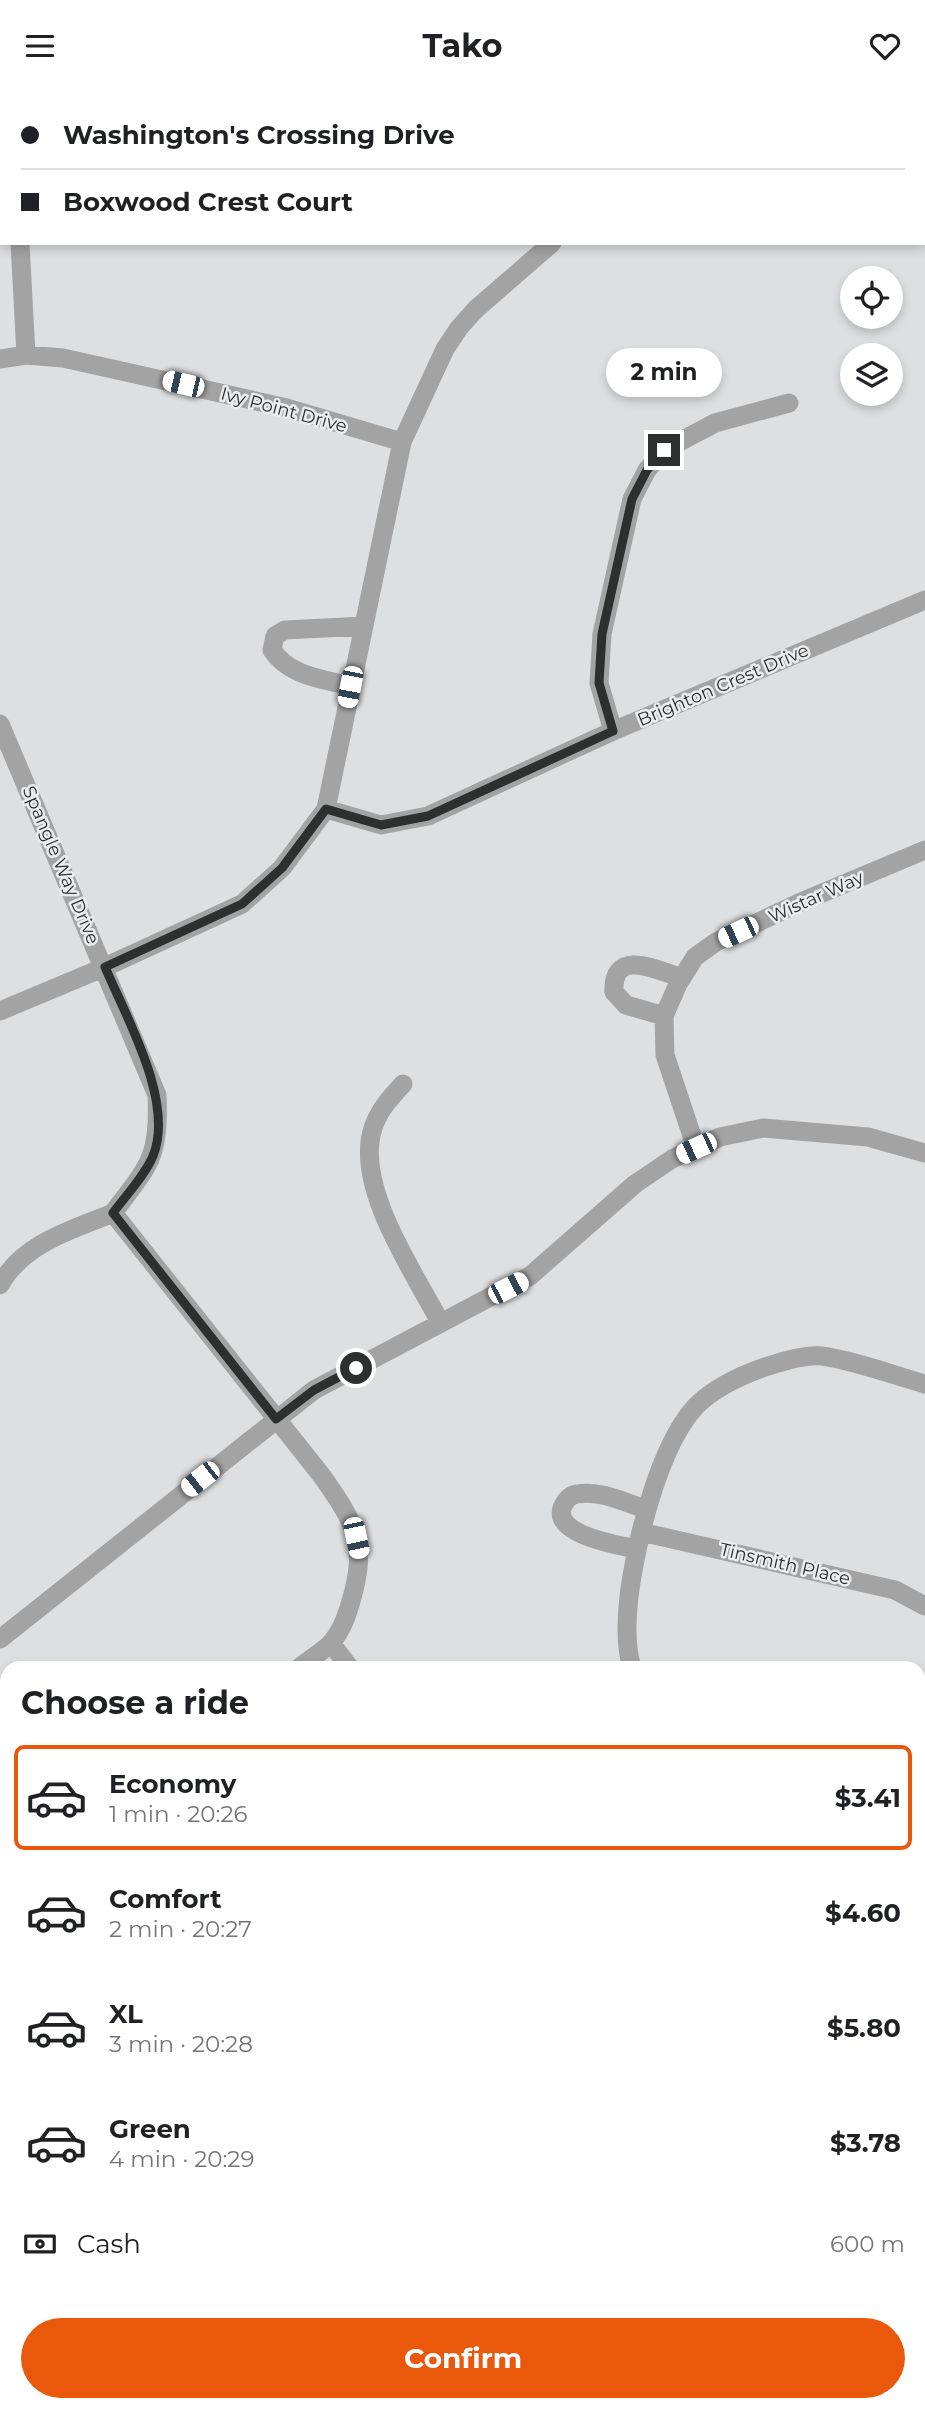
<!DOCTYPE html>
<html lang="en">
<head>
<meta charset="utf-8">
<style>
  body { margin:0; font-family:Montserrat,sans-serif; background:#f2f2f2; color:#202124; height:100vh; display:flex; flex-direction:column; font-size:26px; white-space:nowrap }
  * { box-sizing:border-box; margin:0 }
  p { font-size:23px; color:#757577 }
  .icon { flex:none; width:38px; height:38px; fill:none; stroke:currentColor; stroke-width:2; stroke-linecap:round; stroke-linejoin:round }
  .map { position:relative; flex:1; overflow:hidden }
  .panel { position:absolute; left:0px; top:1570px; width:926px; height:751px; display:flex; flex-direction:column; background:#fff; border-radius:21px 21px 0 0; box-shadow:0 4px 10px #0003 }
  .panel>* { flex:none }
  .guide { position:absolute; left:0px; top:0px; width:926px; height:154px; box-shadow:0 4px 10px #0003; display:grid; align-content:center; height:154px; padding:0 21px; background:#fff }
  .buttons { position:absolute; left:840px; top:175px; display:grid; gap:14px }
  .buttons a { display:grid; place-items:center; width:63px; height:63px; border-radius:50%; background:#fff; box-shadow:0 4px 10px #0003; font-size:35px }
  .end { position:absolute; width:32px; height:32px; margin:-16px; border:9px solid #2e2f2f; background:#fff; box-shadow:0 0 0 4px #fff }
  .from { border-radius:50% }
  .bubble { position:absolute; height:49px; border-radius:24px; background:#fff; box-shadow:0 4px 10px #0003; font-size:23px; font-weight:700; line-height:49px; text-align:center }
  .car { position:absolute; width:21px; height:42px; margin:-21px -10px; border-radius:9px; box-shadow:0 0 5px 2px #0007; background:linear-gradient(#fff 24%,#345 0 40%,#fff 0 76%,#345 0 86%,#fff 0) }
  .guide b { display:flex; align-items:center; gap:24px; height:66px; font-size:26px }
  .guide b+b { border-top:2px solid #e0e0e0 }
  .guide i { width:18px; height:18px; background:#202124 }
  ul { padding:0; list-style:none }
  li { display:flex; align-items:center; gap:21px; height:105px; margin:0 14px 10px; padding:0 7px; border:4px solid transparent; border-radius:10px }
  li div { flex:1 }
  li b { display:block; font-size:26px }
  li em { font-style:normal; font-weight:700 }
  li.current { border-color:#ea580c }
  li>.icon { width:63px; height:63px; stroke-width:1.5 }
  h2 { padding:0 21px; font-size:32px; line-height:84px }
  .pay { display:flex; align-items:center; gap:18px; height:77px; padding:0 21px; font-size:26px }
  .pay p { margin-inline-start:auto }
  .primary-button { display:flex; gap:14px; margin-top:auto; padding:14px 21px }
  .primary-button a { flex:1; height:80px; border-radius:42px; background:#ea580c; color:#fff; font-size:28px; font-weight:700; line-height:80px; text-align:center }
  header { display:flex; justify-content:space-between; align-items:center; height:91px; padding:0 21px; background:#fff; font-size:32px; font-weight:700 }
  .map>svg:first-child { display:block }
</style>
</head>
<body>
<header><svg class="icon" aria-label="menu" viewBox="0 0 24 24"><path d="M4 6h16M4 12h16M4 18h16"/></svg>Tako<svg class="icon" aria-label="heart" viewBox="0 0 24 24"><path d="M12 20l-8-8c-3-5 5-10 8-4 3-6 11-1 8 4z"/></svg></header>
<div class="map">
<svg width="925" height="2319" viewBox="0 0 925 2319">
  <rect width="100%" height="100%" fill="#dedfe0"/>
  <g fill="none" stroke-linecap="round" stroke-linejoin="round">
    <path stroke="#80b2d1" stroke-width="5" d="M919,2079l6,-16
      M919,2219l6,27
      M127,2314l5,5"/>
    <path stroke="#a4a3a3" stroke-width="19" d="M254,0l1,2
      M517,0l1,2
      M777,0l1,2
      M888,2l4,-2
      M20,152l6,112
      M0,268l26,-4 37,3 224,50 115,34
      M350,595c-28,-7 -61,-10 -78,-36l3,-14 10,-6 79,-4
      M0,633l157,371c3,63 -8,70 -44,118l209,263c33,47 46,68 29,125 -4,15 -11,33 -22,44 -9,8 -20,15 -30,23
      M613,640l-14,-48 3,-49 30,-135 15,-29 17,-20 51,-27 74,-20
      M326,718l55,16 47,-9 185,-85 312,-131
      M0,920l105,-44 137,-63 40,-36 44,-59 76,-367 43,-93 14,-21 17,-19 76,-66
      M664,925l-38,-11 -12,-13c-2,-45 43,-22 68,-14
      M403,993c-13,14 -24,26 -30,44 -19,58 41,144 67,194
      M696,1057l-31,-93 -1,-39 14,-32 17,-27 21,-15 85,-40 124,-52
      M0,1194c23,-42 72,-55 113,-72
      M641,1441l254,58 30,16
      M636,1458c-18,-4 -82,-14 -74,-41 3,-7 7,-13 15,-14 23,-4 47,8 68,15
      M0,1548l314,-249 216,-114 105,-92 37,-25 48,-22 43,-9 105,9 57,16
      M331,1552l19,25
      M632,1577c-12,-39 0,-97 9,-136 10,-40 27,-96 55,-126 18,-18 46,-31 69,-39 16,-5 40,-13 57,-11 35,5 70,19 103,28
      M0,1808l7,-3
      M301,2314l4,5
      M827,2314l2,5
      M386,2319l5,-5"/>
  </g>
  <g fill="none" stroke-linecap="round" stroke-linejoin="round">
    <path stroke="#2e2f2f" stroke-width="9" d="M356,1277l-42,22 -38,29 -163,-206c13,-18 31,-36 40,-57 22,-54 -27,-139 -48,-189l137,-63 40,-36 44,-59 55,16 47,-9 185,-85 -14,-48 3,-49 30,-135 15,-29 17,-20"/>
  </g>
  <g text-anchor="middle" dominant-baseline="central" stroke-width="5" stroke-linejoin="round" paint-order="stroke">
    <g font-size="18" fill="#2e2f2f" stroke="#ebecee">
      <text transform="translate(284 319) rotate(15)">Ivy Point Drive</text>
      <text transform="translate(723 594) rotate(-23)">Brighton Crest Drive</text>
      <text transform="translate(61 774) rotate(67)">Spangle Way Drive</text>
      <text transform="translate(816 806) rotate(-24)">Wistar Way</text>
      <text transform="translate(785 1473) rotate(13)">Tinsmith Place</text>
    </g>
  </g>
</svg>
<div class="buttons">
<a><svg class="icon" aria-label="locate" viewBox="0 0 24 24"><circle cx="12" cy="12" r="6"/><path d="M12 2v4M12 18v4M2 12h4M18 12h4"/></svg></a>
<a><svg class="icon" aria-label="layers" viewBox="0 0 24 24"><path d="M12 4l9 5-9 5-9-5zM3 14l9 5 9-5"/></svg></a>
</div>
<i class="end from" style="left:356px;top:1277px"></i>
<i class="end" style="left:664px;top:359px"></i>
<div class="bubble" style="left:606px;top:257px;width:116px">2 min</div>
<i class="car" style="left:183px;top:293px;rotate:283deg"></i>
<i class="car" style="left:350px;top:596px;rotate:191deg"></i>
<i class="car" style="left:738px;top:841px;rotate:245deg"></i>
<i class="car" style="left:696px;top:1057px;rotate:245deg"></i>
<i class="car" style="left:508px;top:1197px;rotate:63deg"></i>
<i class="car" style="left:200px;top:1388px;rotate:232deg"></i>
<i class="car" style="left:356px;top:1447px;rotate:168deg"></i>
<div class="guide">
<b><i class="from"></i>Washington's Crossing Drive</b>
<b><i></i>Boxwood Crest Court</b>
</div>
<section class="panel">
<h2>Choose a ride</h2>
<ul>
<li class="current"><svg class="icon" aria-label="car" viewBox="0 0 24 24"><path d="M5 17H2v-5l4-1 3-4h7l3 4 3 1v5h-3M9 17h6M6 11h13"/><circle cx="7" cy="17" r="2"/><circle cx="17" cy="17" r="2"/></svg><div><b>Economy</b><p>1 min · 20:26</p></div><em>$3.41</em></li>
<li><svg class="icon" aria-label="car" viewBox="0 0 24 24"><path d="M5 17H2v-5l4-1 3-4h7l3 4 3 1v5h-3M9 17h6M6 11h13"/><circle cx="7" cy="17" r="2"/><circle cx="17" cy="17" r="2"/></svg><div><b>Comfort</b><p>2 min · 20:27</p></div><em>$4.60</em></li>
<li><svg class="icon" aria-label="car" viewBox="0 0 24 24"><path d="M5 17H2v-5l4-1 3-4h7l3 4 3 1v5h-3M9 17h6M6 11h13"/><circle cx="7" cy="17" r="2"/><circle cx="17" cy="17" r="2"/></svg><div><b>XL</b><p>3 min · 20:28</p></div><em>$5.80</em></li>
<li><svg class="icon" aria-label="car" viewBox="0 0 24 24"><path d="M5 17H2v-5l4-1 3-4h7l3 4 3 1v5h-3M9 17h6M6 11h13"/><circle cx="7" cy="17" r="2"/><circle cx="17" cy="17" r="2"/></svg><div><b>Green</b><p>4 min · 20:29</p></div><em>$3.78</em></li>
</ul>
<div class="pay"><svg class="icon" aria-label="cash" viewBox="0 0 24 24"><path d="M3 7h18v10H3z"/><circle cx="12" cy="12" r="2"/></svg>Cash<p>600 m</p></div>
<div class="primary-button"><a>Confirm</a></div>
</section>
</div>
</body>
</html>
